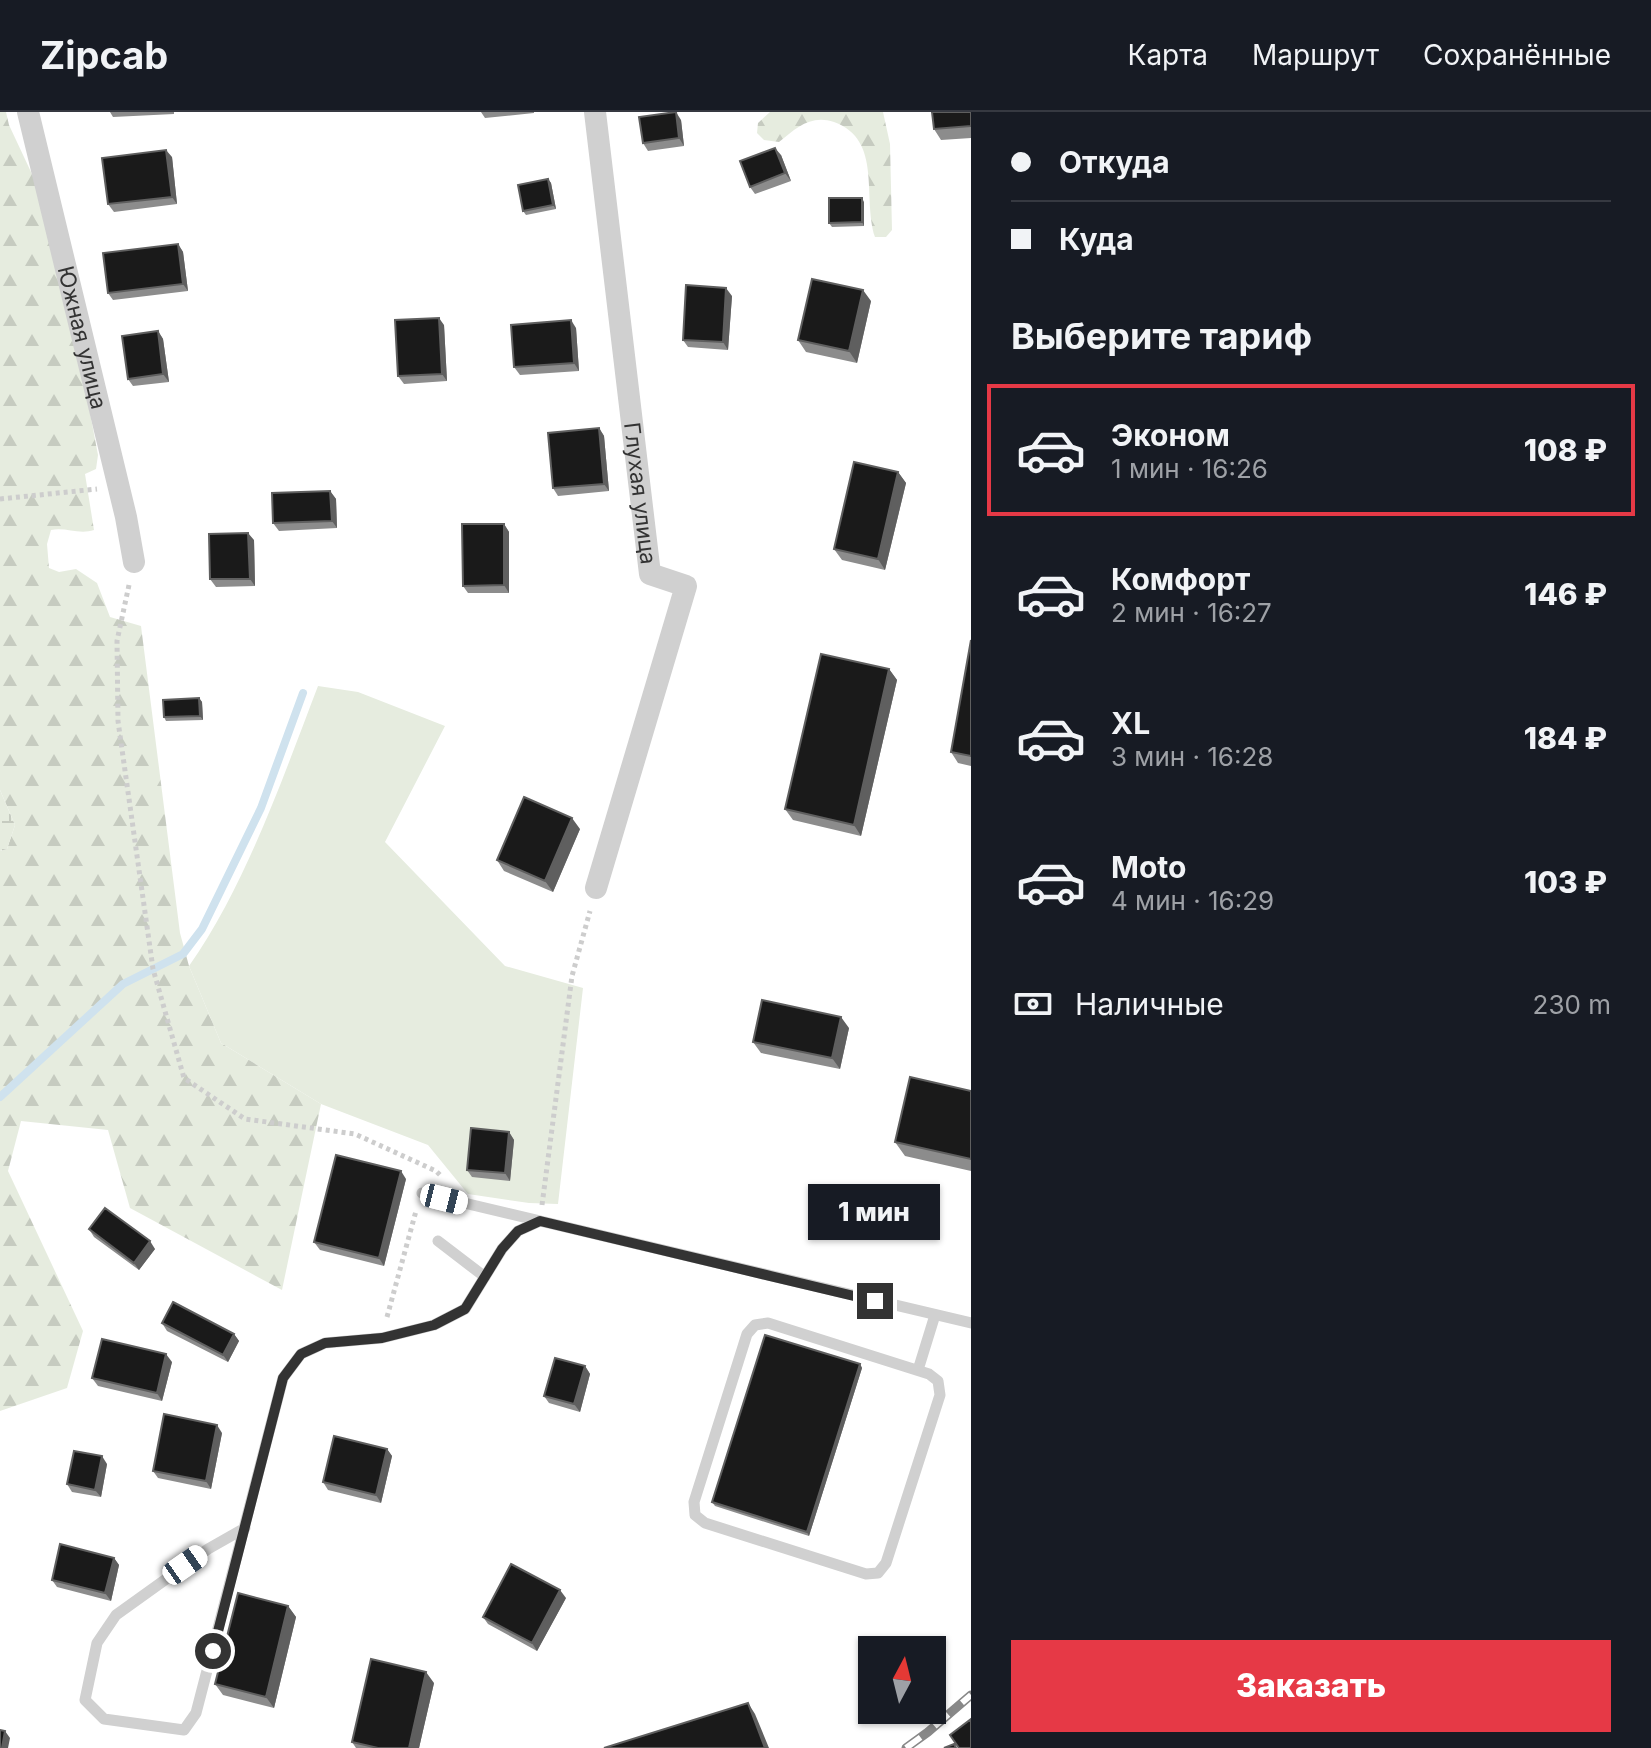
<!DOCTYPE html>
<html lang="ru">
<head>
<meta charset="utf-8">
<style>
  body { margin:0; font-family:Inter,sans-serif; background:#20242c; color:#f1f3f6; height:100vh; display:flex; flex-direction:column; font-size:30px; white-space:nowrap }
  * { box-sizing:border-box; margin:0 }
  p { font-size:26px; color:#9ea1a6 }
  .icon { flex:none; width:44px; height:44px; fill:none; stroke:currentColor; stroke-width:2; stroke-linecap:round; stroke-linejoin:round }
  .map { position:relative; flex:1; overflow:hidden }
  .sheet { display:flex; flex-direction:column; background:#171b24; width:680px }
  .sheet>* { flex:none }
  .hud { display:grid; align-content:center; height:176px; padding:0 40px; background:#171b24 }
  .needle { width:52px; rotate:7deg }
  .tools { position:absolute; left:858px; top:1524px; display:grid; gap:16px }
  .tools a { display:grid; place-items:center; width:88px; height:88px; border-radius:0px; background:#171b24; box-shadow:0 2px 6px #0004; font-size:40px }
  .end { position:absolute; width:36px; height:36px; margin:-18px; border:10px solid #333; background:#fff; box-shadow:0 0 0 4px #fff }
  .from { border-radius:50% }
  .bubble { position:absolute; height:56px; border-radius:0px; background:#171b24; box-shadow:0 2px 6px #0004; font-size:26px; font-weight:800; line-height:56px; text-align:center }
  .car { position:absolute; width:24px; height:48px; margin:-24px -12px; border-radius:10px; box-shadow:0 0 6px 2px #0007; background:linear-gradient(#fff 24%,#345 0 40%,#fff 0 76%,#345 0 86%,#fff 0) }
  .hud b { display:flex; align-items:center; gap:28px; height:76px; font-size:30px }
  .hud b+b { border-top:2px solid #363941 }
  .hud i { width:20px; height:20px; background:#f1f3f6 }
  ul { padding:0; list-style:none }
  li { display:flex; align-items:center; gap:24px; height:132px; margin:0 16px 12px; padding:0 24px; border:4px solid transparent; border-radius:0px }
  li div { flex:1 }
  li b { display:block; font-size:30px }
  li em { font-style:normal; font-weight:800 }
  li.on { border-color:#e63946 }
  li>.icon { width:72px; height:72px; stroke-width:1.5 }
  h2 { padding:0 40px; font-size:36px; line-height:96px }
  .pay { display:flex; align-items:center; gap:20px; height:88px; padding:0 40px; font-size:30px }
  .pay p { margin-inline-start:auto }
  .action { display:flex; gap:16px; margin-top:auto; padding:16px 40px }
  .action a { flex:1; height:92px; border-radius:0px; background:#e63946; color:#fff; font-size:32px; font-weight:800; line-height:92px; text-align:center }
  header { display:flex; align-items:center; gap:48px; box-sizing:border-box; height:112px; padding:0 40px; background:#171b24; border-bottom:2px solid #363941 }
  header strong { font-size:38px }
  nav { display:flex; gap:44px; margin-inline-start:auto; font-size:28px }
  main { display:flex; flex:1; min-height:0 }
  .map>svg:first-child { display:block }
</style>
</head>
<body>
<header>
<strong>Zipcab</strong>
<nav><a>Карта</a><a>Маршрут</a><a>Сохранённые</a></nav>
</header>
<main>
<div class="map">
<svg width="971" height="1636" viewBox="0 0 971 1636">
  <defs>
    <pattern id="forest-firs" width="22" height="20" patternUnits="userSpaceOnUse" patternTransform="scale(2)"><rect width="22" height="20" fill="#e6ecdf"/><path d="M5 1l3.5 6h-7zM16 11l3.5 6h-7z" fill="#c6cbc0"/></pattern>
    <pattern id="wetland-marsh" width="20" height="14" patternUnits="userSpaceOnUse" patternTransform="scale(2)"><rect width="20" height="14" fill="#e6ecdf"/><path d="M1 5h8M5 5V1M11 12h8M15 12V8" fill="none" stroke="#c6cbc0"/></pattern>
  </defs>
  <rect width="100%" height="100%" fill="#fff"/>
  <path fill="#e6ecdf" d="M318,574l40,6 87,34 -60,116 120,124 78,22 -25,216 -29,-1 -61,-9 -40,-49 -107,-41 -100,-61 -32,-77c57,-81 94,-189 129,-280z"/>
  <path fill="url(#forest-firs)" d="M0,0h6l3,13 44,94 45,236 -2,14 -11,5 9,56c-15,5 -28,-3 -43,0l-4,14 2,24 10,4 17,-3 21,14 13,34 31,9 39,307 9,33 32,77 100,61 -39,186 -152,-82 -22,-78 -87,-9 -13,50 75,160 -16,57 -67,23v-560l7,-2 8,-24 -15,-35z
    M770,0h113l7,32 2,86 -6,7h-11c-13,-40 8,-97 -41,-115 -23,-8 -38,6 -55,20l-15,-2 -7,-7 1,-10z"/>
  <path fill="url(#wetland-marsh)" d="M0,678l15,35 -8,24 -7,2z"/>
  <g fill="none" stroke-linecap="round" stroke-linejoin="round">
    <path stroke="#cfe2ee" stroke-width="8" d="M0,985l123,-113 60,-30 19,-25 59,-121 42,-115"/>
    <path stroke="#cdcdcd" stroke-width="5" stroke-dasharray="4 4" stroke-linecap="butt" d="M0,387l97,-10
      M129,473l-12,56 1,80 35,248 31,109 61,41 110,15 81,37 5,5
      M542,1093l30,-229 18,-65
      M387,1205l29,-106"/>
    <path stroke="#d0d0d0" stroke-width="11" d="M422,1081l549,130
      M438,1129l47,36
      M768,1211l161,51 9,7 2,14 -54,168 -8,10 -12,1 -161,-51 -10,-8 -1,-13 53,-168 8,-9z
      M918,1258l17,-55
      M245,1416l-37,21 -92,66 -19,28 -12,57 19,19 80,11 12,-17 87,-335 18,-24 24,-11 57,-5 52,-13 31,-16 37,-60 16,-18 22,-10"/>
    <g stroke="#d0d0d0" stroke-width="22">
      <path id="s1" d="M28,0l98,405 8,45"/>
      <path id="s2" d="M595,0l55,462 36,12 -90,302"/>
    </g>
    <defs>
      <path id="rail" d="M906,1636l22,-16 43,-37"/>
    </defs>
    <use href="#rail" stroke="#888" stroke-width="9"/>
    <use href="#rail" stroke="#fff" stroke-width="6" stroke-dasharray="18" stroke-linecap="butt"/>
  </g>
  <path fill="#8c8c8c" d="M110,0h64v2l-61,3z
    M481,0h53v1l-49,5z
    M971,0v26l-30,2 -7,-11z
    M681,8l3,26 -36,5 -5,-8z
    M781,43l10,26 -36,13 -5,-7z
    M172,45l5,47 -63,8 -6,-8z
    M548,67l3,4 5,26 -30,6 -3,-4z
    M864,90v24l-32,1 -3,-4z
    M178,132l5,8 5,39 -75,9 -5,-7z
    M732,184l-4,54 -40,-3 -5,-7z
    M871,189l-14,62 -51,-11 -8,-12z
    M444,213l3,56 -43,3 -6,-8z
    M576,216l3,43 -59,4 -6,-8z
    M158,219l5,8 6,43 -36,4 -5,-7z
    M599,316l5,8 5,55 -51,5 -5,-8z
    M898,360l8,11 -21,87 -43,-10 -8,-11z
    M330,379l6,8 1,29 -58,3 -6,-8z
    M504,412l5,8v61h-41l-5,-7z
    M254,428l1,46 -39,1 -6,-8z
    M971,528v126l-13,-3 -7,-11z
    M889,557l8,11 -36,156 -68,-16 -8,-11z
    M199,586l3,4 1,18 -37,1 -2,-4z
    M580,717l-27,63 -49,-21 -7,-11z
    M849,916l-9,41 -79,-16 -8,-11z
    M971,979v80l-66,-15 -10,-14z
    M509,1020l5,8 -4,41 -38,-4 -5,-7z
    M406,1067l-22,87 -64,-16 -6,-8z
    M89,1117l66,20 -16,21 -45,-33z
    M162,1211l72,11 5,7 -11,21 -61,-31z
    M172,1250l-10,39 -64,-15 -6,-8z
    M860,1252l2,4 -53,168 -94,-30 -3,-4z
    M585,1254l5,8 -10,38 -31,-9 -5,-7z
    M222,1321l-11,56 -53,-11 -5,-7z
    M387,1337l5,7 -11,47 -53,-13 -5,-8z
    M107,1352l-6,33 -29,-5 -5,-8z
    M114,1446l5,7 -8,36 -54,-14 -5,-7z
    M566,1486l-29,53 -49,-27 -5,-7z
    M288,1494l8,11 -22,91 -51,-13 -8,-11z
    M434,1571l-15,65h-63l-4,-6z"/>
  <path fill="#5f5f5f" d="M676,0l5,8 3,26 -5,-8z
    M775,36l6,7 10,26 -6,-8z
    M166,38l6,7 5,47 -5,-7z
    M548,67l3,4 5,26 -3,-4z
    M862,86l2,4v24l-2,-4z
    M178,132l5,8 5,39 -5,-7z
    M726,176l6,8 -4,54 -5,-8z
    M863,178l8,11 -14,62 -8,-12z
    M439,206l5,7 3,56 -5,-7z
    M571,208l5,8 3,43 -5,-8z
    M158,219l5,8 6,43 -6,-8z
    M599,316l5,8 5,55 -5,-7z
    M898,360l8,11 -21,87 -7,-11z
    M330,379l6,8 1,29 -5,-7z
    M504,412l5,8v61l-5,-8z
    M248,421l6,7 1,46 -5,-7z
    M889,557l8,11 -36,156 -7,-11z
    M199,586l3,4 1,18 -3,-4z
    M572,706l8,11 -27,63 -8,-11z
    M841,905l8,11 -9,41 -8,-11z
    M509,1020l5,8 -4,41 -5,-8z
    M401,1059l5,8 -22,87 -5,-8z
    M150,1129l5,8 -16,21 -5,-7z
    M234,1222l5,7 -11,21 -5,-7z
    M166,1242l6,8 -10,39 -5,-8z
    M860,1252l2,4 -53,168 -2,-4z
    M585,1254l5,8 -10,38 -6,-8z
    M217,1313l5,8 -11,56 -5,-8z
    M387,1337l5,7 -11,47 -5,-8z
    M102,1344l5,8 -6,33 -6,-7z
    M114,1446l5,7 -8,36 -6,-8z
    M560,1478l6,8 -29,53 -5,-8z
    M288,1494l8,11 -22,91 -8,-11z
    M426,1560l8,11 -15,65h-10z
    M748,1591l7,11 14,34h-4z
    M5,1619l5,7 -2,10h-6z"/>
  <path fill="#1a1a1a" stroke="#5f5f5f" stroke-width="2" d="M676,0l3,26 -36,5 -4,-26z
    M932,0h39v14l-37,3z
    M775,36l10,25 -35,14 -10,-26z
    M166,38l6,47 -64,7 -6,-46z
    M548,67l5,26 -30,6 -5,-26z
    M829,86h33v24l-33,1z
    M178,132l5,40 -75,9 -5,-40z
    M812,167l51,11 -14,61 -51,-11z
    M686,173l40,3 -3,54 -40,-2z
    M439,206l3,56 -44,2 -3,-56z
    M571,208l3,43 -60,4 -3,-42z
    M158,219l5,43 -35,5 -6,-43z
    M599,316l5,56 -51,4 -5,-55z
    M854,350l44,10 -20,87 -44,-10z
    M330,379l2,30 -59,2 -1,-30z
    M462,412h42v61l-41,1z
    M248,421l2,46h-40l-1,-45z
    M971,528v116l-20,-4z
    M821,542l68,15 -35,156 -69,-16z
    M199,586l1,18 -36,1 -1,-17z
    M524,685l48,21 -27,63 -48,-21z
    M762,888l79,17 -9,41 -79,-16z
    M910,965l61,14v68l-76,-17z
    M471,1016l38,4 -4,41 -38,-3z
    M336,1043l65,16 -22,87 -65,-16z
    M105,1096l45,33 -16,22 -45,-34z
    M173,1190l61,32 -11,21 -61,-32z
    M765,1223l95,29 -53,168 -95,-30z
    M102,1227l64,15 -9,39 -65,-15z
    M555,1246l30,8 -11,38 -30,-8z
    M164,1302l53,11 -11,56 -53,-10z
    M334,1324l53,13 -11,46 -53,-13z
    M74,1339l28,5 -7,34 -28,-6z
    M60,1432l54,14 -9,35 -53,-13z
    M511,1452l49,26 -28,53 -49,-26z
    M238,1481l50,13 -22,91 -51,-13z
    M371,1547l55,13 -17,76h-31l-26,-6z
    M748,1591l17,45h-161z
    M971,1607v29h-12l-9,-13z
    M0,1618l5,1 -3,17h-2z
    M954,1632l2,4h-12z"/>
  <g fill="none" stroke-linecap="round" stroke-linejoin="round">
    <path stroke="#333" stroke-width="10" d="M213,1539l70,-273 18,-24 24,-11 57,-5 52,-13 31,-16 37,-60 16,-18 22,-10 335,80"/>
  </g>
  <g text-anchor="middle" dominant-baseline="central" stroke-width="8" stroke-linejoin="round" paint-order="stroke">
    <g font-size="22" fill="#333" stroke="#fff">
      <text stroke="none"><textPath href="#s1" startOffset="232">Южная улица</textPath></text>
      <text stroke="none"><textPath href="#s2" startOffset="384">Глухая улица</textPath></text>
    </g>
  </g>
</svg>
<div class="tools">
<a><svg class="needle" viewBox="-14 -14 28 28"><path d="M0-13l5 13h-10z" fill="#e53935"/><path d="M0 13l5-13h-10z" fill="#9ea1a6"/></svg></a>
</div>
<i class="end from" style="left:213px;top:1539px"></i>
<i class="end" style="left:875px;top:1189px"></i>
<div class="bubble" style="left:808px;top:1072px;width:132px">1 мин</div>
<i class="car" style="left:444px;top:1087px;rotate:104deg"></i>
<i class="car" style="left:185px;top:1453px;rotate:55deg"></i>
</div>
<section class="sheet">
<div class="hud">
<b><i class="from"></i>Откуда</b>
<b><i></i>Куда</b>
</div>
<h2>Выберите тариф</h2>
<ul>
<li class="on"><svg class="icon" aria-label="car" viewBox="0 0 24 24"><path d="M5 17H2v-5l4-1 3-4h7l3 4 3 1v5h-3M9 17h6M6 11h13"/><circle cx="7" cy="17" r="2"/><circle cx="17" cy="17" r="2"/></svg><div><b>Эконом</b><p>1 мин · 16:26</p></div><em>108 ₽</em></li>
<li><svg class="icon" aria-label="car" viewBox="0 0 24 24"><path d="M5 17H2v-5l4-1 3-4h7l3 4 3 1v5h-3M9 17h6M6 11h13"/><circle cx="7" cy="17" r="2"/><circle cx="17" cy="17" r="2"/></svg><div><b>Комфорт</b><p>2 мин · 16:27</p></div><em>146 ₽</em></li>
<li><svg class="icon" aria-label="car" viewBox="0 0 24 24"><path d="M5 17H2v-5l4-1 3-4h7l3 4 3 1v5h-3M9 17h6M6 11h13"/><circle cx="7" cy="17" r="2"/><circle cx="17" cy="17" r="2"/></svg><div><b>XL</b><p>3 мин · 16:28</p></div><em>184 ₽</em></li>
<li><svg class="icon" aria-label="car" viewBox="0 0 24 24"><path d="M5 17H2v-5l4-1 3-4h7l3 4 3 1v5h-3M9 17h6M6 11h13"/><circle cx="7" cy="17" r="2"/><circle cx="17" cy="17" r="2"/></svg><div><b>Moto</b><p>4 мин · 16:29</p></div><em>103 ₽</em></li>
</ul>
<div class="pay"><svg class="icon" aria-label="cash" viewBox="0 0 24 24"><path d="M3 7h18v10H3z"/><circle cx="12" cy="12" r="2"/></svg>Наличные<p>230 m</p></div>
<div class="action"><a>Заказать</a></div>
</section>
</main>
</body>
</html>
